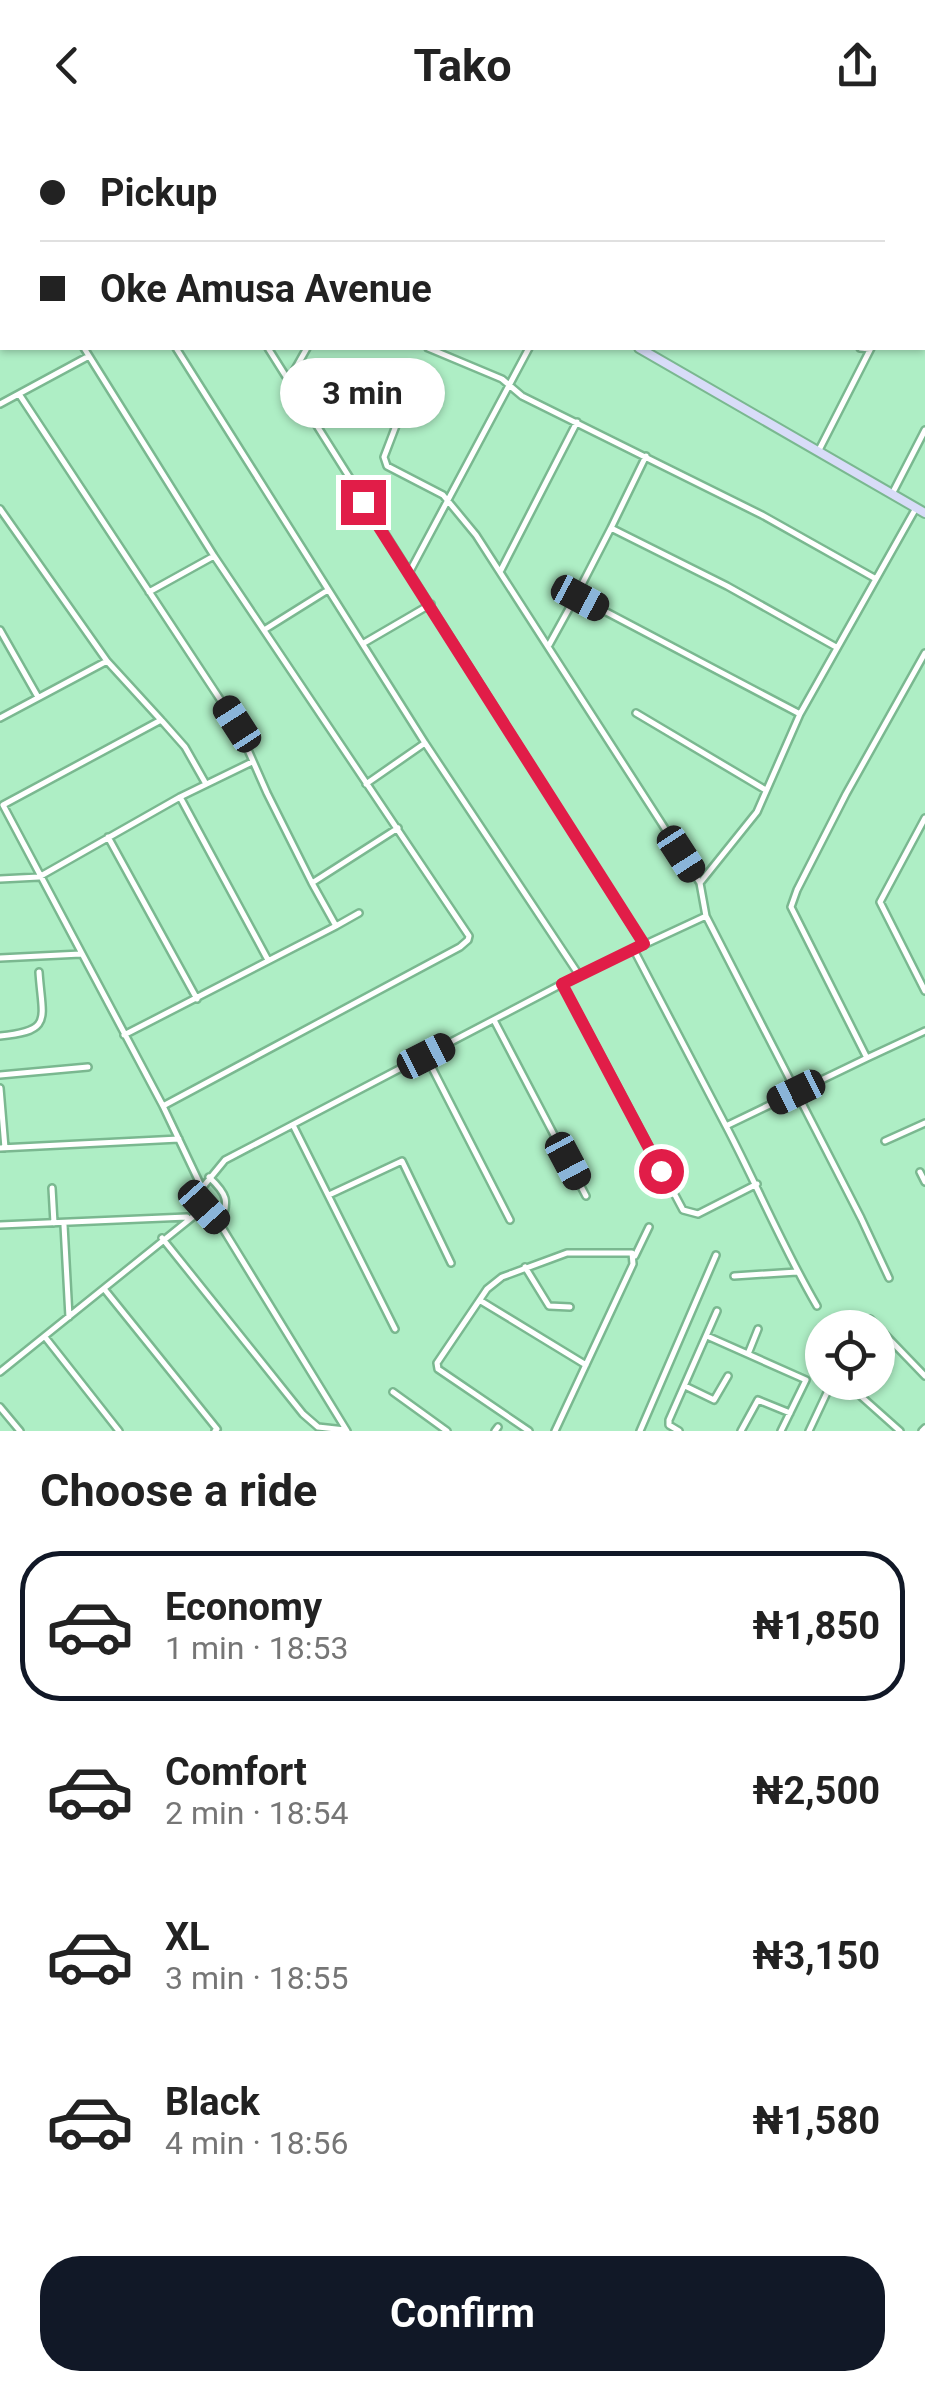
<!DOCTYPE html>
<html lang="en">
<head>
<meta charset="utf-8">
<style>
  body { margin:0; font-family:Roboto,sans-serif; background:#f6f6f6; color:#222; height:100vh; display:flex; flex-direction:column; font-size:38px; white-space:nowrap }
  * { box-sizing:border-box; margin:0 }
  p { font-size:32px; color:#767676 }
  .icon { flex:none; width:55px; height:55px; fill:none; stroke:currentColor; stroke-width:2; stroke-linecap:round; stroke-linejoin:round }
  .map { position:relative; height:1301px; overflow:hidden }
  .panel { display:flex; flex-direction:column; background:#fff; flex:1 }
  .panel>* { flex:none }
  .banner { position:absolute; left:0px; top:0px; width:925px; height:220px; box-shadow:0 2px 8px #0004; display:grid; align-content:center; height:220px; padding:0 40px; background:#fff }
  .fabs { position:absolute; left:805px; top:1180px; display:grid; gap:20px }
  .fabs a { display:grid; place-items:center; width:90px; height:90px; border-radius:50%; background:#fff; box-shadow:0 2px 8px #0004; font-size:50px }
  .end { position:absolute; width:45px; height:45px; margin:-22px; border:12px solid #e11d48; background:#fff; box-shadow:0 0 0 5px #fff }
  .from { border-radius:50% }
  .bubble { position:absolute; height:70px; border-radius:35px; background:#fff; box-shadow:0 2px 8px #0004; font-size:32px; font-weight:700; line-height:70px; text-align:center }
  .car { position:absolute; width:30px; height:60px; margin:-30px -15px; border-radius:12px; box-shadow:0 0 8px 2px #0007; background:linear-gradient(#222 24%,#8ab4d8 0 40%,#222 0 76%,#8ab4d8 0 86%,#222 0) }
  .banner b { display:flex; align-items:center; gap:35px; height:95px; font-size:38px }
  .banner b+b { border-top:2px solid #e0e0e0 }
  .banner i { width:25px; height:25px; background:#222 }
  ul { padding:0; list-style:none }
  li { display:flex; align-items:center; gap:30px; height:150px; margin:0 20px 15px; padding:0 20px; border:5px solid transparent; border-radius:40px }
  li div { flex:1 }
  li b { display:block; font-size:38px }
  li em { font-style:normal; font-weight:700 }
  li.selected { border-color:#111827 }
  li>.icon { width:90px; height:90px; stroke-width:1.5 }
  h2 { padding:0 40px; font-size:45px; line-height:120px }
  .button { display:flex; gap:20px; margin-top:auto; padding:20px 40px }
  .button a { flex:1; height:115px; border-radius:40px; background:#111827; color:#fff; font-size:40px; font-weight:700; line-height:115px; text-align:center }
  header { display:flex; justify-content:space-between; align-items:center; height:130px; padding:0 40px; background:#fff; font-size:45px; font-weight:700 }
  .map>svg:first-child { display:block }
</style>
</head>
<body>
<header><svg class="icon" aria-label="back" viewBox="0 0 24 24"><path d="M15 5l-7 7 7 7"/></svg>Tako<svg class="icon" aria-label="share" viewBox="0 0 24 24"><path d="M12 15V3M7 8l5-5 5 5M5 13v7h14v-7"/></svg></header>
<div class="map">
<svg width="925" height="1301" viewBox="0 0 925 1301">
  <rect width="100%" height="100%" fill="#aeeec5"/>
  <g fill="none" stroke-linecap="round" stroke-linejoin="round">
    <defs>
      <path id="street" d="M40,0v2
        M427,0l5,2
        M617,0l6,2
        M804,0l5,2
        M391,2l1,-2
        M0,5h2
        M922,58l3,1
        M0,91l2,3
        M922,117l3,-5
        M0,120l2,-2
        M0,183l2,-2
        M84,218l130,208 255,380 -1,4 -8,7 -297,159
        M176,218l249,395 154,232 127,-59 -6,-33 57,-71 43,-98 116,-206
        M268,218l376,597
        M428,218l74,31 20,17 240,119 114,64
        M860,218l10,1
        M289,250l18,-32
        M19,264l218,331 30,68 45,90
        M0,274l89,-48
        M367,276l30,17 -13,34 3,9 56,29 33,40 224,348
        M819,320l52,-102
        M646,326l-35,72 116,58 109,61
        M892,364l33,-64
        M0,379l107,152 54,59 -158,85 160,301 39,82 3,19 15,17 127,207
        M501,440l76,-148
        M409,443l120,-225
        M149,462l65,-36
        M576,466l35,-68
        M0,500l38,67
        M264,500l64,-40
        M364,513l67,-39
        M549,515l27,-49 224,118
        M636,583l128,76
        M0,588l107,-57
        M162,591l23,26 21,37
        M366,654l59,-41
        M180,667l88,163
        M925,688l-45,84 45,89
        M108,707l89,162
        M0,749l39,-2 141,-80 72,-35
        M706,786l155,302 28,60
        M336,796l23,-13
        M634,820l92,176 141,-68 -76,-151 6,-17 49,-96 79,-141
        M0,828l81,-4
        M563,855l120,225 15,4 59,-30
        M495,892l91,174
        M124,905l212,-109 -24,-43 86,-55
        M0,906c54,-5 42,-17 39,-64
        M426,926l84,164
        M867,928l58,-27
        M0,945l88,-8
        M0,958l5,60
        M293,995l102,204
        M726,996c31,59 57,122 91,180
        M885,1011l40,-18
        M0,1018l179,-9
        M920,1042l5,10
        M209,1047c18,17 21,24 11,47
        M52,1058l2,35
        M202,1058l23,-28 354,-185
        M329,1065l73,-34 49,102
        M0,1095l187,-8
        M64,1095l5,92
        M162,1108l141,176 15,13 27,3
        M635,1126l14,-29
        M525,1137l24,39 21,1
        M734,1146l63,-4
        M105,1160l112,139 -2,2
        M481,1171l105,64
        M859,1198l3,-7 8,-2 55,57
        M707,1206l99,44 -25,51
        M45,1207l74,94
        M748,1224l10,-25
        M0,1242l205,-165
        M845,1252l55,49
        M685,1256l29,14 14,-24
        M393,1262l54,39
        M0,1277l20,24
        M495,1301l3,-4
        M529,1301l-91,-62 -1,-6 50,-74 15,-12 65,-24h65l1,11 -78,167
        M640,1301l76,-176
        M679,1301l-10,-6v-5l48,-109
        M741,1301l17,-31 32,13
        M809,1301l23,-49
        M922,1301l3,-3"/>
      <path id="secondary" d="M235,0l4,2
        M639,218l286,165"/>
    </defs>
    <use href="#street" stroke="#7ab890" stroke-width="10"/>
    <use href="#secondary" stroke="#7ab890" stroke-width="12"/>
    <use href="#street" stroke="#fff" stroke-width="5"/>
    <use href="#secondary" stroke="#d8dcf8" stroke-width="8"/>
  </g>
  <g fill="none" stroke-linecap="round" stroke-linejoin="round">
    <path stroke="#e11d48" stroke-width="12" d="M363,372l281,442 -82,40 99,187"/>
  </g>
</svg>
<div class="fabs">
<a><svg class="icon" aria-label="locate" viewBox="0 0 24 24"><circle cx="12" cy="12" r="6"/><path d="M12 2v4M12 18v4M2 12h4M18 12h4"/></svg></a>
</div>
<i class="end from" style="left:661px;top:1041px"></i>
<i class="end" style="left:363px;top:372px"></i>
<div class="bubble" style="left:280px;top:228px;width:165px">3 min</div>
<i class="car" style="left:580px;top:468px;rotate:118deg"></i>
<i class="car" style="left:237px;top:594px;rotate:327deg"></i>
<i class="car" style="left:681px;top:724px;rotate:147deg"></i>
<i class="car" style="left:426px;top:926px;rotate:63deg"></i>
<i class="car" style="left:796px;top:962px;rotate:244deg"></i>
<i class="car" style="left:568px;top:1031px;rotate:152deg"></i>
<i class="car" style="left:204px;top:1077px;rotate:138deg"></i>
<div class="banner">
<b><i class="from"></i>Pickup</b>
<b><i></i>Oke Amusa Avenue</b>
</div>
</div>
<section class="panel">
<h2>Choose a ride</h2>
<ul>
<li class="selected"><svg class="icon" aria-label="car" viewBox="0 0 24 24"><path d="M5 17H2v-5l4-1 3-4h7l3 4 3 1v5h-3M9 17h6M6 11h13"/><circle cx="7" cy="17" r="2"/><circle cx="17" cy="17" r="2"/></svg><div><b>Economy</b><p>1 min · 18:53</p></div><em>₦1,850</em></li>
<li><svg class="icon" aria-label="car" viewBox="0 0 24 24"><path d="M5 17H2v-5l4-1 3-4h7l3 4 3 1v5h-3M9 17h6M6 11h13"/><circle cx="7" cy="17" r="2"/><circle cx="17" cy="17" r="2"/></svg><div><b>Comfort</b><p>2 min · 18:54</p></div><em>₦2,500</em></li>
<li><svg class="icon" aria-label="car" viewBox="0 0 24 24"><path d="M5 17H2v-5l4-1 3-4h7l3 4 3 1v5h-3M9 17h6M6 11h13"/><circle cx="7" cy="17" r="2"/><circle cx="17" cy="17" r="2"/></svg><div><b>XL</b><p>3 min · 18:55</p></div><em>₦3,150</em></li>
<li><svg class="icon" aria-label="car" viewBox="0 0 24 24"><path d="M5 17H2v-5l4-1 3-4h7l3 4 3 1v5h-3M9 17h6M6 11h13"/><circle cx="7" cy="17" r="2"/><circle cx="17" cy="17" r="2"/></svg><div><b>Black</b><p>4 min · 18:56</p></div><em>₦1,580</em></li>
</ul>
<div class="button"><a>Confirm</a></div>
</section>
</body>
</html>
